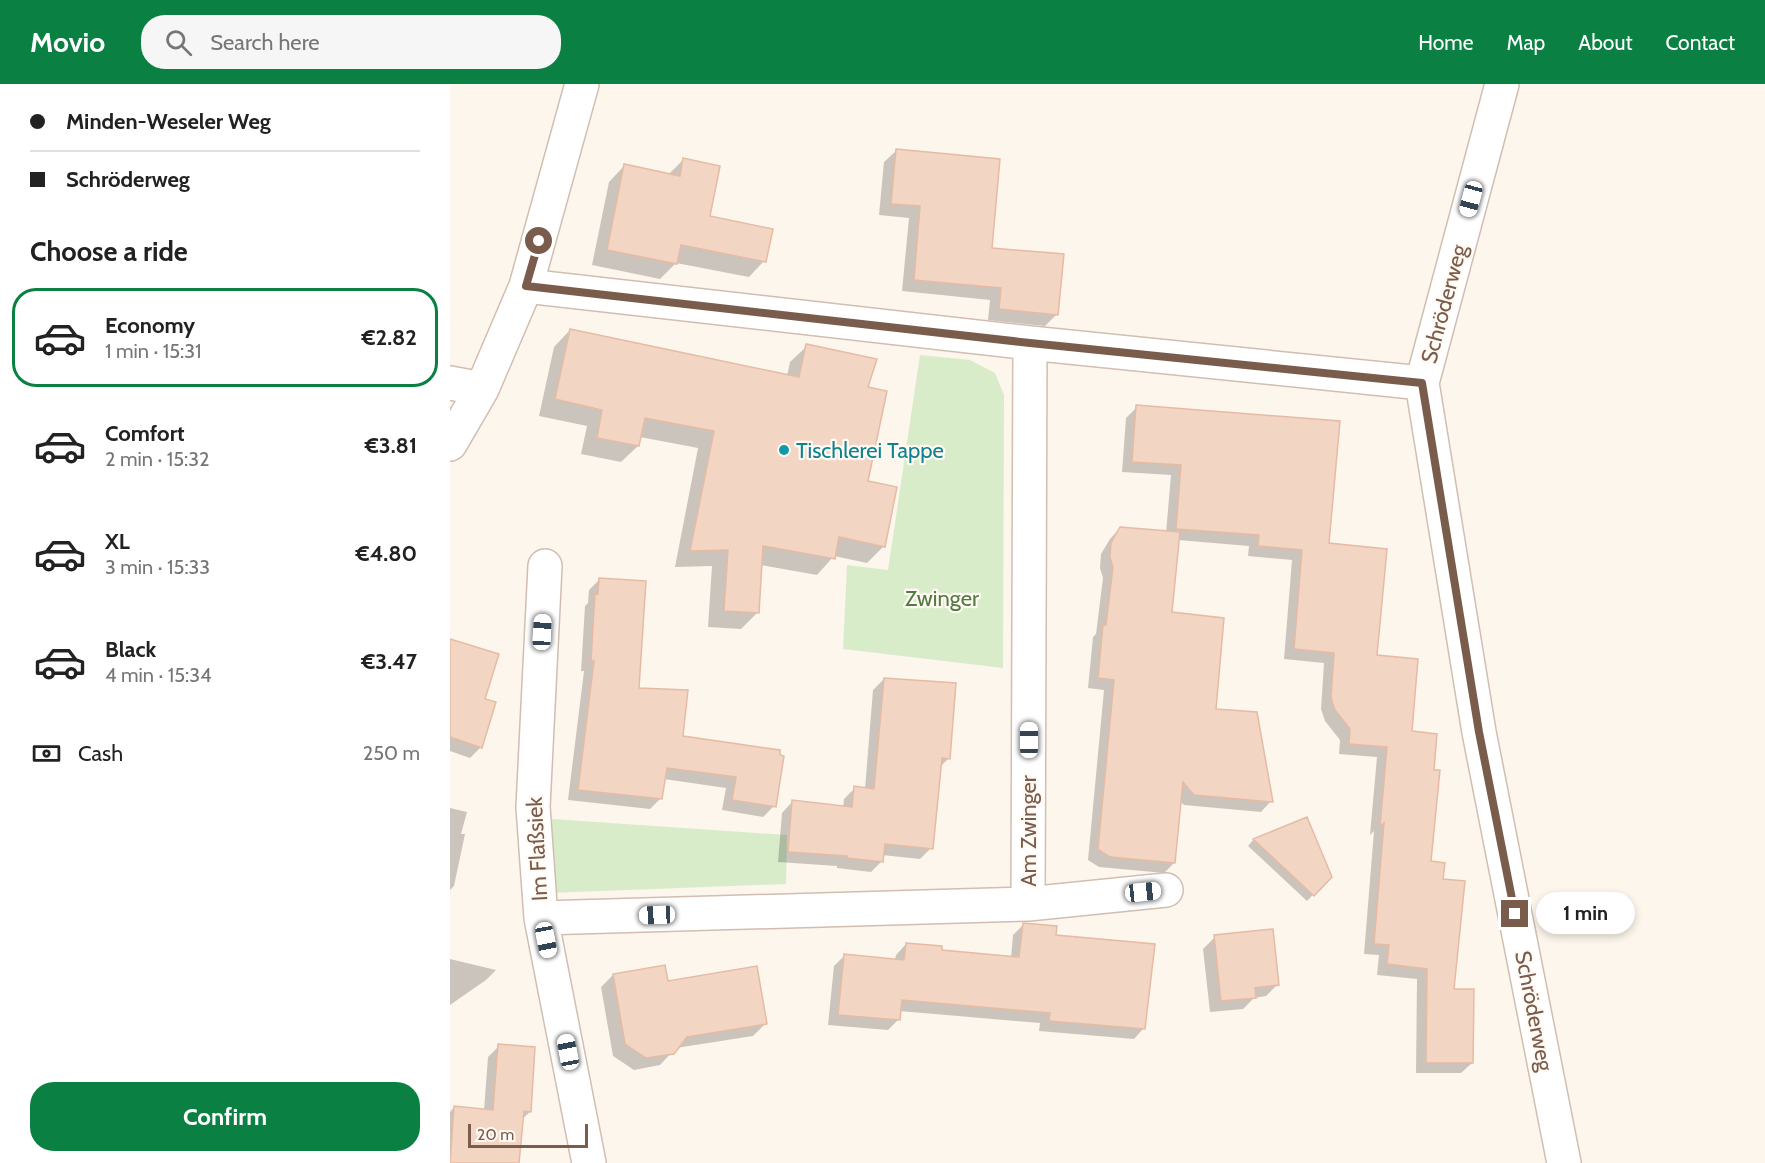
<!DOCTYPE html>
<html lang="en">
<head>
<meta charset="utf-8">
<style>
  body { margin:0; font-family:Cabin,sans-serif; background:#f6f6f6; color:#222; height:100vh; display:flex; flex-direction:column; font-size:22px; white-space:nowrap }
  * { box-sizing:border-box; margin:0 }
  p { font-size:20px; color:#767676 }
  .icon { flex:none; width:33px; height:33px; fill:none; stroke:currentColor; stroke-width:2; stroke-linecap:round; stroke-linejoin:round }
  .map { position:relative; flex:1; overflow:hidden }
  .details { display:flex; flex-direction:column; background:#fff; width:450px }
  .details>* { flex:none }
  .top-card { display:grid; align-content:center; height:132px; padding:0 30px; background:#fff }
  .scale { position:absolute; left:18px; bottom:15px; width:120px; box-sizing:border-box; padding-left:6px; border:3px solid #7a5c4d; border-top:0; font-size:16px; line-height:21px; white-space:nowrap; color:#7a5c4d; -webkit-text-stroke:4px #fffaf3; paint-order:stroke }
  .end { position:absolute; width:27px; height:27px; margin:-14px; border:8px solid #7a5c4d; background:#fff; box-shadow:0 0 0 3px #fff }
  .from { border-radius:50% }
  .bubble { position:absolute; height:42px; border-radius:21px; background:#fff; box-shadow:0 3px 9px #0003; font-size:20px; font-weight:800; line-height:42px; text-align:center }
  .car { position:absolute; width:18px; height:36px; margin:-18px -9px; border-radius:8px; box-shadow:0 0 4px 2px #0007; background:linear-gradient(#fff 24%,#345 0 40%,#fff 0 76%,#345 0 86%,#fff 0) }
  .top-card b { display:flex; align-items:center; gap:21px; height:57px; font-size:22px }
  .top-card b+b { border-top:2px solid #e0e0e0 }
  .top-card i { width:15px; height:15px; background:#222 }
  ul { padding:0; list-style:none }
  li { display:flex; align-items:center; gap:18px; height:99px; margin:0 12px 9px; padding:0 18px; border:3px solid transparent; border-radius:24px }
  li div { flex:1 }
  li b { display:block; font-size:22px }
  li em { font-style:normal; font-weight:800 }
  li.current { border-color:#0b8043 }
  li>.icon { width:54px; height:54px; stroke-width:1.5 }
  h2 { padding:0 30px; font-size:27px; line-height:72px }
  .pay { display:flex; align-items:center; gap:15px; height:66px; padding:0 30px; font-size:22px }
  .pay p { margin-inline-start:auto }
  .action { display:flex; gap:12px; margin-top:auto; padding:12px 30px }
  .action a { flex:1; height:69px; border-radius:24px; background:#0b8043; color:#fff; font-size:24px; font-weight:800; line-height:69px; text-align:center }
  header { display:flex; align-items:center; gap:36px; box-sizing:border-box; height:84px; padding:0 30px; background:#0b8043; color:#fff }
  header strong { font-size:28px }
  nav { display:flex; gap:33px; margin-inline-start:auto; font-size:21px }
  .search { width:420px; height:54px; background:#f6f6f6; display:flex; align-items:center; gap:15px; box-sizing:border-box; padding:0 21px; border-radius:24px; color:#767676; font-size:22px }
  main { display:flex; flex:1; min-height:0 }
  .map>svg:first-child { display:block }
</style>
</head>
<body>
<header>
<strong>Movio</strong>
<div class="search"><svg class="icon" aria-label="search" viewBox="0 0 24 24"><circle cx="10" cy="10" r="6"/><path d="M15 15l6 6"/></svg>Search here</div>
<nav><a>Home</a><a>Map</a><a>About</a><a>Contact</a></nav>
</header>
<main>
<section class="details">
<div class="top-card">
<b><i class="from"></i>Minden-Weseler Weg</b>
<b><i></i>Schröderweg</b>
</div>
<h2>Choose a ride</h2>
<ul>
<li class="current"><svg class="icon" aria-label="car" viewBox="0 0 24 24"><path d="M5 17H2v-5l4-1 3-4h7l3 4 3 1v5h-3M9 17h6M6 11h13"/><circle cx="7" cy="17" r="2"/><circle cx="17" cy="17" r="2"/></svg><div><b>Economy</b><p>1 min · 15:31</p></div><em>€2.82</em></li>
<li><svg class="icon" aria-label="car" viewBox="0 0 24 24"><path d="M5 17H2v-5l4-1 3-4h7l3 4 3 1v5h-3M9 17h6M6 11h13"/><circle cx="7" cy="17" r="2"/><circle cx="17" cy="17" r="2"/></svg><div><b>Comfort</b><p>2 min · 15:32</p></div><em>€3.81</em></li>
<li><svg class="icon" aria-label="car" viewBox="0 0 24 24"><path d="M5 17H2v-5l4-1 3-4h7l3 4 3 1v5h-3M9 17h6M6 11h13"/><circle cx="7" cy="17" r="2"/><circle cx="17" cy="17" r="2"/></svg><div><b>XL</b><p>3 min · 15:33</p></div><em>€4.80</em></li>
<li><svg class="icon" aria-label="car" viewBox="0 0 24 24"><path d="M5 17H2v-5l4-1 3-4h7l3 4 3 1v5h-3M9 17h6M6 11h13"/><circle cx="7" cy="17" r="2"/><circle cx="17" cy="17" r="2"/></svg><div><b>Black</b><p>4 min · 15:34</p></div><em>€3.47</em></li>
</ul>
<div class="pay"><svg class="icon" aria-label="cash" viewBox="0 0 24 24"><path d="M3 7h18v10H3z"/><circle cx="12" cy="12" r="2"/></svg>Cash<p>250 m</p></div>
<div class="action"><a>Confirm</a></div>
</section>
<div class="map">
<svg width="1315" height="1079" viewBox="0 0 1315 1079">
  <rect width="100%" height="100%" fill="#fdf6ec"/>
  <path fill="#d8ecc9" d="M470,271l50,5 25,13 9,22 -1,273 -160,-19 4,-84 41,5z
    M102,735l235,16 -1,49 -237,9v-67z"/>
  <path fill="#0003" d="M447,66l93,99 67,65 -12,12 -57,-6 2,-20 -88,-9 7,-73 -30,-3 5,-53z
    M234,75l25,58 55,44 -15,16 -73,-14 -16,16 -68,-14 17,-83 15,-16 44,9z
    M120,246l217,46 3,-14 17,-16 59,42 1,94 17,64 -17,17 -33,-7 -17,19 -56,-10 -3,47 -17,17 -33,-2 4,-61 -37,1 23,-119 -58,-11 -2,9 -17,16 -40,-8 6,-28 -48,-10 15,-69z
    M687,323l190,138 83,187 19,131 12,17 12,110 19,73 -11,10h-45l1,-94 -40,-4 2,-20 -15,-1 10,-123 -4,4 7,-78 -38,-3 1,-14 -15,-19 -4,-12 3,-46 -40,-4 8,-99 -44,-4 1,-10 -71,-6 -8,73 44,97 57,91 -10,11 -77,-7 -4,-4 -6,62 -10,10 -65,-6 -11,-7 16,-170 -16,-2 5,-51 3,-3 7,-56 -3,-10 1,-14 9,-15 10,-11 46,5 5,-58 -49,-3 4,-54z
    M150,495l37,111 44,47 97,19 -4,50 -11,11 -41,-7 4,-22 -62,-9 -3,19 -11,11 -82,-9 16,-129h-3l4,-65 3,-3 1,-13z
    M0,557l33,59 -2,47 -11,11 -20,-7z
    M434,595l65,79 -9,9 -9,81 -11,11 -38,-4v6l-11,11 -34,-4v-2l-59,-4 4,-49 10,-11 51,6 1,-9 11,-11 10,1 8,-99z
    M0,724l17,4 -6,22h4l-11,52 -4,4z
    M856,735l24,58 -23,24 -59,-55 5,-6z
    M573,841l32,11 89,92 -10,11 -95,-8 1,-8 -141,-12 -1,9 -10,10 -60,-5 6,-59 10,-10 51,4 1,-5 10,-11 34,7 71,7 2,-23z
    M765,853l63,47 -12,12 -12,2 -11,11 -33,3 -7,-63z
    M0,875l46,11 -10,10 -36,25z
    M163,891l54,7 98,42 -12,12 -77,12 -16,17 -26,5 -21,-14 -12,-69z
    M49,962l31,66 -9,8 -3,43h-68v-51l4,-5 30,3 4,-53z"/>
  <path fill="#f3d5c3" stroke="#e6bba3" stroke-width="1.5" d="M446,65l104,10 -8,89 72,6 -6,61 -59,-6 2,-21 -87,-8 6,-74 -29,-2z
    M233,74l37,8 -10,50 63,13 -7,33 -85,-17 -4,19 -70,-14 17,-86 56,12z
    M120,245l229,48 7,-33 71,15 -9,28 19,4 -19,90 29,6 -12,60 -46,-10 -4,22 -72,-13 -4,67 -35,-2 4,-61 -38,1 24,-120 -69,-13 -6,28 -42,-8 5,-28 -47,-11z
    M686,321l204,16 -11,122 58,6 -10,106 41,4 -6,72 25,3 -3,36h6l-9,91 14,2 -2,16 22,2 -11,108h20l-1,74h-47l1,-94 -40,-5 2,-19 -15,-1 10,-121 -4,4 7,-80 -38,-3 1,-15 -15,-19 -4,-12 3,-45 -40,-4 8,-99 -44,-4 1,-11 -83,-6 5,-64 -49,-3z
    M670,443l60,5 -8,80 52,6 -8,91 41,3 16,90 -79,-7 -11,-13 -8,81 -65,-6 -12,-8 16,-169 -16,-2 5,-53h3l7,-58 -3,-10 1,-14z
    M149,494l47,3 -7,107 49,2 -5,46 97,14v5l4,1 -8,51 -44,-7 4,-23 -69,-9 -5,31 -84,-9 16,-129h-3l4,-68 3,1z
    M0,555l49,15 -14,45 11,3 -14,46 -32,-11z
    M434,594l72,5 -6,76 -8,-1 -9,91 -48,-5 -2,18 -36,-4v-2l-59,-4 4,-52 60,7 2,-21 20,3z
    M857,733l25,60 -18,19 -61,-57z
    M573,839l34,3 -1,9 99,9 -10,85 -96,-8 1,-8 -148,-13 -2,20 -62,-5 6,-61 60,6 2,-17 36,3v4l77,7z
    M823,845l6,56 -24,3 1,10 -35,3 -7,-66z
    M215,881l3,16 89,-15 10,58 -80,13 -13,17 -28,4 -21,-14 -12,-70z
    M48,960l37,3 -4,65 -7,-1 -5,52h-69l4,-57 39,4z"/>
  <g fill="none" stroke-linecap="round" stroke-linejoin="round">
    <defs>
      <path id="minor" d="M1052,0l-80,299 57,349 85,431
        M76,202l504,57 392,40
        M0,299l32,6
        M0,360l32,-55 44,-103 56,-202
        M95,482l-12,241 8,111 48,245
        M578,820l138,-14
        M91,834l487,-14 2,-561"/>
    </defs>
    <use href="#minor" stroke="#d1beb0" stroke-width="36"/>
    <use href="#minor" stroke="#fff" stroke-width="33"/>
  </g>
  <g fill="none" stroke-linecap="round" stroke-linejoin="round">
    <path stroke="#7a5c4d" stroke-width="8" d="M89,157l-13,45 504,57 392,40 57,349 36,182"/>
  </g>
  <circle fill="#0f9aa8" stroke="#fffaf3" stroke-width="2" cx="334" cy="366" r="6"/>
  <g text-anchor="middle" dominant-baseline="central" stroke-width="4.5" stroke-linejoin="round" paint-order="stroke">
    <g font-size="22" fill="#7a5c4d" stroke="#fffaf3">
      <text transform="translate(994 220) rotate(-75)">Schröderweg</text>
      <text transform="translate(578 747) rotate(-90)">Am Zwinger</text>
      <text transform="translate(87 765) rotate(-93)">Im Flaßsiek</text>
      <text transform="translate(1084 927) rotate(79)">Schröderweg</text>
    </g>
    <g font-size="22" fill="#0d838f" stroke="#fffaf3" text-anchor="start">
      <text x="346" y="366">Tischlerei Tappe</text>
    </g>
    <g font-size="22" fill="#537a41" stroke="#fffaf3">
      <text x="492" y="514">Zwinger</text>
    </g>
  </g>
</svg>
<div class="scale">20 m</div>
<i class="end from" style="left:89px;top:157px"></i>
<i class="end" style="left:1065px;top:830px"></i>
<div class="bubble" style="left:1086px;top:808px;width:99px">1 min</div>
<i class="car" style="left:1021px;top:115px;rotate:195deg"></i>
<i class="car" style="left:92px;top:548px;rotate:3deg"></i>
<i class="car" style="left:579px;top:656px;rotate:0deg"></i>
<i class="car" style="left:693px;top:808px;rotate:84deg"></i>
<i class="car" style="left:207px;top:831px;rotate:268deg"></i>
<i class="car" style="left:96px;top:856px;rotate:169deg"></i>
<i class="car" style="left:118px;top:968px;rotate:349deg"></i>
</div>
</main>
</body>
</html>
